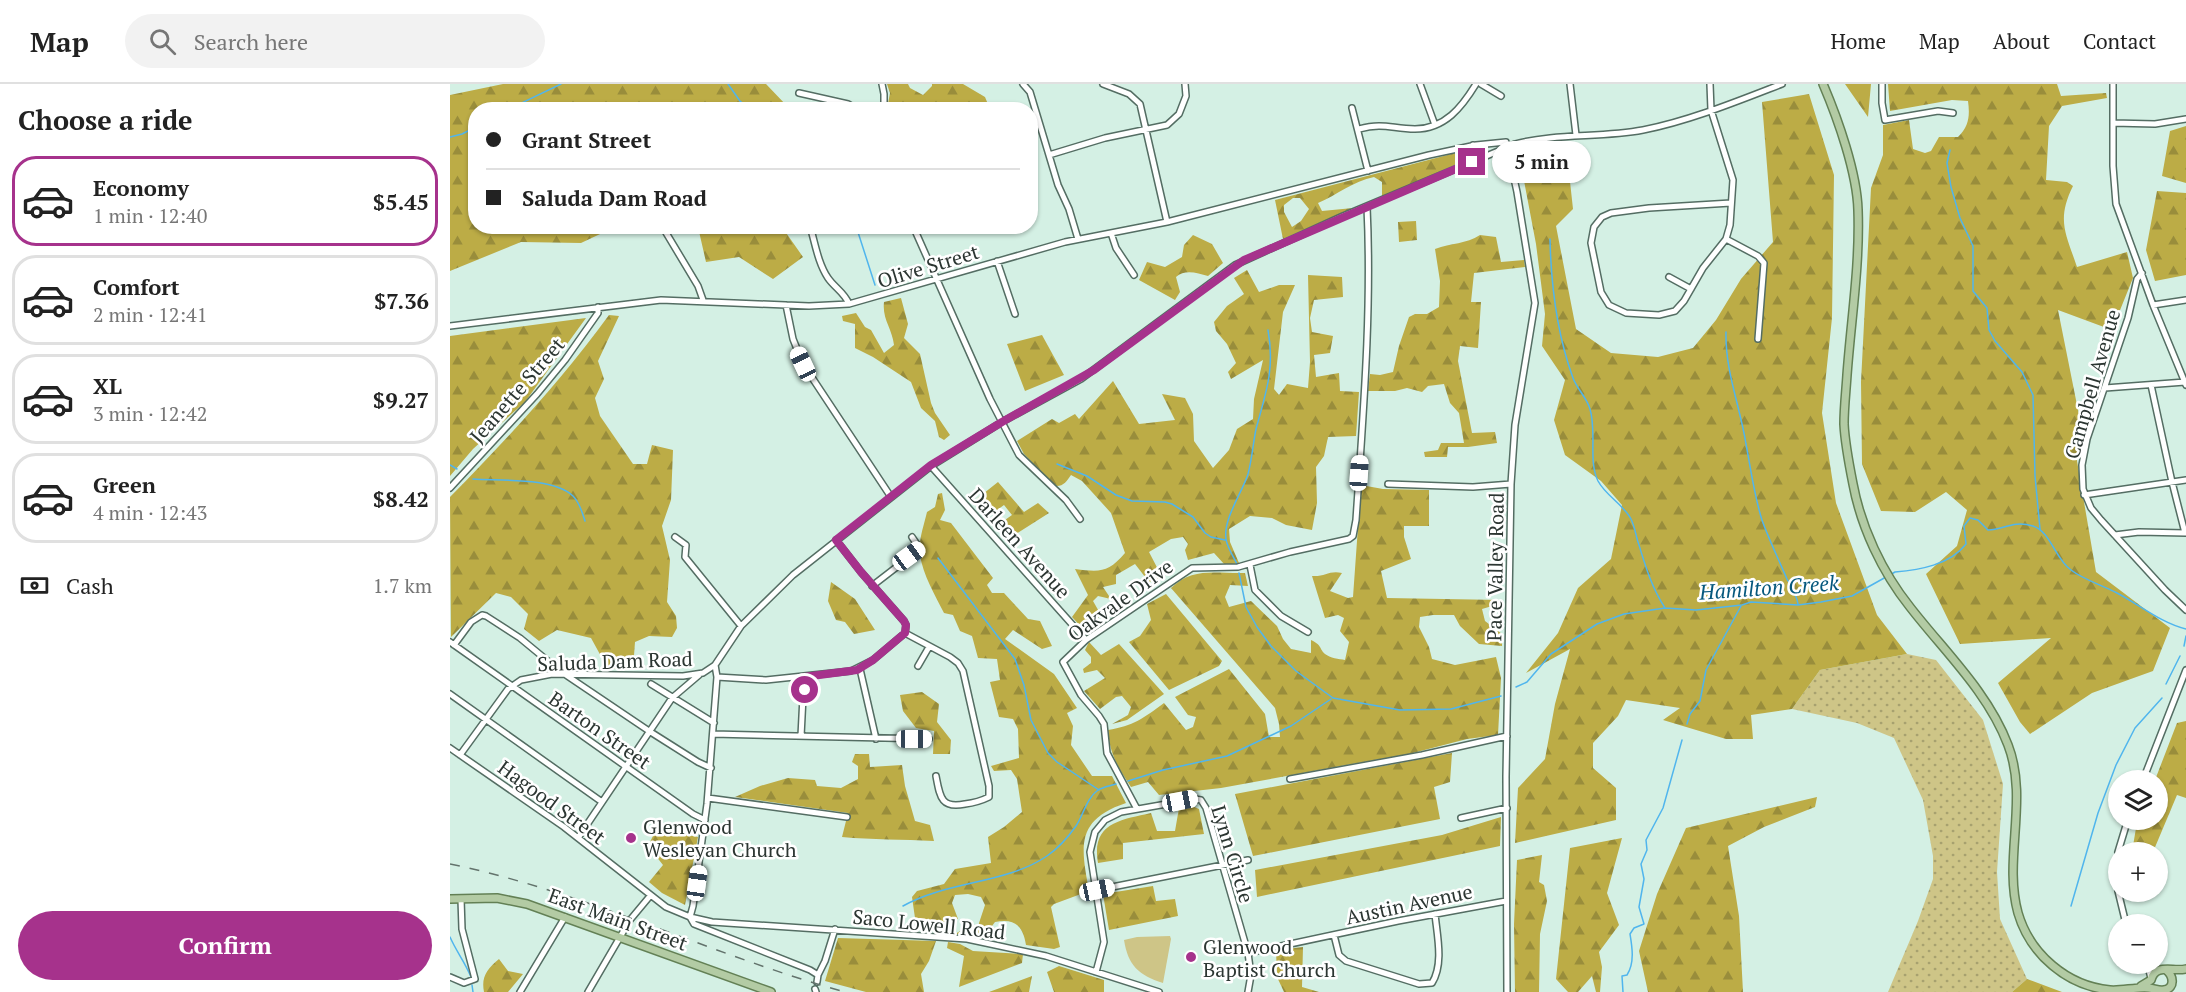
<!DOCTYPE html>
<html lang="en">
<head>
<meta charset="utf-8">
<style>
  body { margin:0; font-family:"PT Serif",serif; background:#f2f2f2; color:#222; height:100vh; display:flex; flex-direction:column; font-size:22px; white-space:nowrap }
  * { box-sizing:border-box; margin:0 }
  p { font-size:20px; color:#767676 }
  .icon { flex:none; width:33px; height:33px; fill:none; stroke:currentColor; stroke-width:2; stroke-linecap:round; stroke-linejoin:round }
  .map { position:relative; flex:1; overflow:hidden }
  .drawer { display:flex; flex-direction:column; background:#fff; width:450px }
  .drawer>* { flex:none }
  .top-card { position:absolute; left:18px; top:18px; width:570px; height:132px; border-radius:24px; box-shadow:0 2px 4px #0004; display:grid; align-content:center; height:132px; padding:0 18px; background:#fff }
  .buttons { position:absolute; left:1658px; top:686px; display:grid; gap:12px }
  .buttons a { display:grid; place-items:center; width:60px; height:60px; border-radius:50%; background:#fff; box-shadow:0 2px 4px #0004; font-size:30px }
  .end { position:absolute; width:27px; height:27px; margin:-14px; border:8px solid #a6328c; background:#fff; box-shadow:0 0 0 3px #fff }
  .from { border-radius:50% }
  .bubble { position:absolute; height:42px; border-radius:21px; background:#fff; box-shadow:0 2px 4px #0004; font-size:20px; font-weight:700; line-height:42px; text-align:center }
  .car { position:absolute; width:18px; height:36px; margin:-18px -9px; border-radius:8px; box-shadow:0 0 4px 2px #0007; background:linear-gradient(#fff 24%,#345 0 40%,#fff 0 76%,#345 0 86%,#fff 0) }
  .top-card b { display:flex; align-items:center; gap:21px; height:57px; font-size:22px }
  .top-card b+b { border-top:2px solid #e0e0e0 }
  .top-card i { width:15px; height:15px; background:#222 }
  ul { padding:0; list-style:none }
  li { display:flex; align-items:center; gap:18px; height:90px; margin:0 12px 9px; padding:0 6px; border:3px solid #e0e0e0; border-radius:24px }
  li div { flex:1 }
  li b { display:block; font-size:22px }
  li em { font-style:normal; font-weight:700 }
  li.selected { border-color:#a6328c }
  li>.icon { width:54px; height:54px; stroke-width:1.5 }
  h2 { padding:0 18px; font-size:27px; line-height:72px }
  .pay { display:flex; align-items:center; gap:15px; height:66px; padding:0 18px; font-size:22px }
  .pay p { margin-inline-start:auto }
  .cta { display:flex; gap:12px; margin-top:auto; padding:12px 18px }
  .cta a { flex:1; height:69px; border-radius:36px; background:#a6328c; color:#fff; font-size:24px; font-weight:700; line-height:69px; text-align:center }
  header { display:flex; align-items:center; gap:36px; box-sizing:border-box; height:84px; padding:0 30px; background:#fff; border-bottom:2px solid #e0e0e0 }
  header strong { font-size:28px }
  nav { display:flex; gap:33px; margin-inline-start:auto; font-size:21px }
  .search { width:420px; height:54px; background:#f2f2f2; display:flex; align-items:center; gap:15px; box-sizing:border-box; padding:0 21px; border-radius:33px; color:#767676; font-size:22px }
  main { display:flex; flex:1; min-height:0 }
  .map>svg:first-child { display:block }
</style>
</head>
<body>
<header>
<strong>Map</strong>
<div class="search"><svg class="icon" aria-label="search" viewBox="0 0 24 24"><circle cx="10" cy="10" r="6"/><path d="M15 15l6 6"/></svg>Search here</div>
<nav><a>Home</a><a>Map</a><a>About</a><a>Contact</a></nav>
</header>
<main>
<section class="drawer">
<h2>Choose a ride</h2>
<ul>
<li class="selected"><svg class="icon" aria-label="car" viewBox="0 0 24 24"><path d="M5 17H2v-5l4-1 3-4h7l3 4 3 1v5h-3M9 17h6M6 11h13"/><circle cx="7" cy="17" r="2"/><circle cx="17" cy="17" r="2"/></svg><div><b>Economy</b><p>1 min · 12:40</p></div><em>$5.45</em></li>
<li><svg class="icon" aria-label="car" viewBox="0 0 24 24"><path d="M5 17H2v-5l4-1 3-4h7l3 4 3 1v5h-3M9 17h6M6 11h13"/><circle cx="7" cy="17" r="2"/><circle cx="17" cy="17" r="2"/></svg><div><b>Comfort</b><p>2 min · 12:41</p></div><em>$7.36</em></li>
<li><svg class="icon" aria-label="car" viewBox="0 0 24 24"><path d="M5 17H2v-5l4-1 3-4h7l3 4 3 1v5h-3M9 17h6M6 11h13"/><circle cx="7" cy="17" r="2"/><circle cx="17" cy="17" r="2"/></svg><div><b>XL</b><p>3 min · 12:42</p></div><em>$9.27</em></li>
<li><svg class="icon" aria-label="car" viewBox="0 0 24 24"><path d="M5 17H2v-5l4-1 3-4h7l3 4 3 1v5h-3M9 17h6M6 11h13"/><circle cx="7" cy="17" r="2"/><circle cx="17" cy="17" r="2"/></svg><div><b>Green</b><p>4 min · 12:43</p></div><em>$8.42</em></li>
</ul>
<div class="pay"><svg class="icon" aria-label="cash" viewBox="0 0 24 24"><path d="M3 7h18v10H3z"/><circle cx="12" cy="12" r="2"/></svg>Cash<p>1.7 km</p></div>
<div class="cta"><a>Confirm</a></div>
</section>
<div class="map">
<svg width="1736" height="908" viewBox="0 0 1736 908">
  <defs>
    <pattern id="grass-dots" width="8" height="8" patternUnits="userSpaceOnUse" patternTransform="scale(1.5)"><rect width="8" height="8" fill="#cec587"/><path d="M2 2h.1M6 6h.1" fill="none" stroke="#a7a16f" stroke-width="1.8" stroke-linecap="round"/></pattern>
    <pattern id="forest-firs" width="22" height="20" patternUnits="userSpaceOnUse" patternTransform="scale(1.5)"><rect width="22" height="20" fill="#bcac46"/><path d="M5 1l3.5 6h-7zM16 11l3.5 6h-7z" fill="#998d3b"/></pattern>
  </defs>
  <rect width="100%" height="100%" fill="#d4f0e4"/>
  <path fill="url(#grass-dots)" d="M1457,570l29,6 47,60 20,64 -6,88 3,47 27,60 -15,13h-124l30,-71 15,-42v-23l-10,-56 -29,-62 -37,-15 -65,-14 28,-39z"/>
  <path fill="url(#forest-firs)" fill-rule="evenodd" d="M53,0h263l21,22 16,3 -327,1v116l139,1 -34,16 -60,-1 -71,29v-176z
    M437,0h21l2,4 13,7 9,-9v-2h31l22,13 5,12h-103l3,-16z
    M1395,0h26l-3,33z
    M1438,0h169l4,12 45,-3 1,5 -45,8 -13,20 -3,54 21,2 6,4c-17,34 -7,48 4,81l50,-15 6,26 -21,52 -54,-20 22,110 -3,41 19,111 74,56 -17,43 -61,22 -62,41 -10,-12 -22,-39 53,-45 -91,6 -34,-70 31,-28 10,-36 -21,-18 -31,20 -34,-1 -19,-47 -1,-82 10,-194 12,-33v-30l26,-5 4,29 12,4 6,-2 8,-14h19c11,-11 12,-21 10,-36l-16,-1 -62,11z
    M1359,10l25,81 -2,143 -10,95 14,90 41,112 30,39 -87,16 -28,39 -41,6 2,24h-27l-63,-19 17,-12 -54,-8 -8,16 -25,27v25l23,20v32l-101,23 3,-55 27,-29 10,-55 15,-55 -44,24 32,-40 20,-45 33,-29 11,-54 -21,-24 -36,-26 -11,-35 11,-40 -23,-34 3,-32 -9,-70 -18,-95 48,-4 7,64 -17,17 20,103 35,24 47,4 35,-9 23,-28 25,-41 32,-37 -11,-140z
    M1736,42v57l-24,-7 8,-45z
    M1009,68l9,1 -2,7 -84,37v-15l-8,-5c-21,4 -37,18 -56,26l4,8 31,-3 -70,31 -8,-39zM843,114h7l9,11 -8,12 -9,6 -8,-15v-7z
    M1707,107l29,2v82l-31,6 -9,-31z
    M966,137l1,19 -18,2 -1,-20z
    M248,143h84l21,30 -30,22 -34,-22 -33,5z
    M743,151l19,9 11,19 -15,13c-11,-3 -23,-7 -32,1l4,15 -5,8 -36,-20 8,-18 18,5 17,-10 2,-12z
    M1030,151l16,2 5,25 23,-2 1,7 -51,6 -3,29h10l-3,46 -18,-2 -2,15 14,72 23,-1 2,11 -29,4h-20l-1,10h-22l-1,-5 14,-2 3,-7h23l-5,-30 -9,-10 -6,-19 -16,2 -6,6 -15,-4 -12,3h-27l2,-17 10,1 13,-3 6,-26 10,-29 6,-3h12l12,-7 1,-26 -5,-32c16,-6 31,-5 45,-14z
    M797,186l12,22 20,-7h16l-12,27 -9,77 5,6 8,-11 21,4 2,-26 -2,-87 34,2 1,20 -29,3 -4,18 2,14 21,4 -3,17 -16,2 2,22 23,-4 1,18 19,1 -3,44 -28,1 -4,19 -8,11 1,36 -5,27 -26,-5 -14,-7 -22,-2 -21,13 1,13 9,21 -14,2 -11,-12 -26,7 -3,-10 3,-6 -5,-7 -12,2 -22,13 13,25 -13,5 -14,-18 -19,11v9l-13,3 8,12 -13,-3 -5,5 8,14 -16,16 -13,-14 16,-22 -13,-26c25,3 33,4 50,-16l-14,-40 -29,-32 -11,-6c-4,6 -8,12 -16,11l-31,-32 -7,-13 35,-22 7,4 16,-9 4,5 34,-38 26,43 36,-4 -13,-26 23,4 8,16 1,27 19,27 16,-18 8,-21 16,-10 1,-20 9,-39 -32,19 -3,-7 8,-9 -9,-19 -11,-13 -2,-9 13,-16 17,-12 -10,-16z
    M451,214l7,26 -4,14 16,16 11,49 4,10 15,22 -6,5 -5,-3 -4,-16 -14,-13 -10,-26 -38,-25 -18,-9v-24l-12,-3 -1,-5 14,-3 9,14 6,3 13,23 10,-8c-2,-17 -12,-26 -10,-43z
    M159,231l10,1 -21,45 6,18 -9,19 5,18 33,48h14l5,-19 21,5 -2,50 -9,26 8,34 -3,42 9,14 1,12 -5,9 -23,-1 -14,6 -2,27h-25l-17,-31 -34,-8 -18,11 -15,-12 4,-15 -17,-17 -15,-4 -45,44 -1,-140c57,-58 111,-116 159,-182z
    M136,234l-61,84 -52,47 -23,27v-140z
    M592,251l22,40 -39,16 -18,-47z
    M548,398l26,30 14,-9 11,10 -41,26 -13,-12 17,-12 -8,-10 -14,10 -16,-14z
    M911,401l22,4 46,1v36h-25v11l7,22 -30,12 6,27 114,2 -2,4 -17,5 3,12 17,13v12l-23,-2 -19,-18 -6,-11h-21l-13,2 -1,10 10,20 3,12 23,6 41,-8 5,21 -3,57 -31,4 -58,15 -57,10 -131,24 -62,7 -11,-13 -17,5c-13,-19 -22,-35 -23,-57 25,-4 36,-12 56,-27l22,27 7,-3 3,-10 -8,-2 -13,-18 54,-28 36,45 4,23h11l-1,-13 -4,-16 -104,-120c22,-22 47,-14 74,-15l3,13 -18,-1 -5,12 4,10 22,-6 26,25 6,13 8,10 20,4v-13c12,6 7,7 14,14 5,4 14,5 20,6l4,-18 -9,-11 4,-13 -6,-3 -13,3 -13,-42c13,1 17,-6 30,-3l-12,18 18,7 5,-1z
    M492,409l3,17 -5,10 11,3 42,55 -6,7 5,8h12l24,26 12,2 12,25 -10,3 -29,-19 -8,9 49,35 23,34 -10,5 6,13 -2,19 21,31h20l14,27c-51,17 -45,44 -37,88l-35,13 -3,3 9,40 -6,2 -28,-4c-3,-20 -12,-27 -31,-23l-12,16 -28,-4 7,-4 15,-1 8,-24 -4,-8 -13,-3 -13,1 -3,8 6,16 -14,3 -29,-4 -3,-21 5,-6 27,-7 11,-15 36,-6 -3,-26 16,-10 18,-15 -5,-33 -6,-9 -17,1 -3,-5 28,-8 -1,-29 -5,-10 -14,-2 -9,-35 10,-2 -3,-21 -19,-1 -6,-22 -12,-5 -7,-16 -9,-2c-9,-18 -21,-38 -24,-58 -2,-14 4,-30 7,-43l8,-5 3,-13z
    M381,498l24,17 20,31 -21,4 -9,-12 -9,-2 -8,-19z
    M716,510l56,67 -3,5 -50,24 -40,-48 11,-6 11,-16 -4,-16z
    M639,558l12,13 18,-11 45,50 -37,26 -15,4 16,-9 3,-8 -9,-11 -6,1 -16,12 -16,-18 21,-13 -8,-8 -13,3 -1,-4 8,-6v-6l-6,-7z
    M472,608l17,12 -2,18 14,18 -1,14h-17l1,-23 -18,-3 -13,-17 -3,-16z
    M1736,637v77l-9,-3 -24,57h-21l4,-24 3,-9h18v-39h-2l22,-57z
    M1002,669l-2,29 -16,5 6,32 -187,37 -18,-62z
    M405,670h14l1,13 32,-2 3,21 10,35 15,4 4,16c-31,-2 -62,-1 -92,-4l6,-24 -113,-16 25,-11 28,-8 27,2 2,6 24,2 17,-9v-13l-6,-4z
    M1367,713l-2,10 -51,20 -36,19 11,70 4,76h-95l-9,-41 18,-57 29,-66z
    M742,722l7,3 5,25 -81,9v16l-25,4c-7,-40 22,-43 53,-50l6,18h18l4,-23z
    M1051,733l-1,29 -243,51 -2,-27 187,-35z
    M210,738l17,11 21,4 -13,68 -23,-12 -13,-11 14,-17 -15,-19z
    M1172,754l-15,55 12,32 -20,27 3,15 -2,25h-4l-4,-16 -14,16h-10l-12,-13 14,-131z
    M1092,771l-3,27 5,3 3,16 -7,33 -1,58h-24l-1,-68 3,-64z
    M703,802l3,15 19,-2 3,17 -69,14 -6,-36z
    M388,854l98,3 -7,20 -8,13 3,18h-58l-41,-11z
    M498,858l12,2 13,7 50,3 -1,9 -63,24 5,-31 -17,-8z
    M853,863l-1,40 17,5h-35l-7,-15 -1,-27z
    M49,875l9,12 15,3 -15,18h-24c-3,-15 3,-23 15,-33z
    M609,882l45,14v12h-50l-7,-20z
    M582,892l-3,16h-40z
    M1577,895l35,13h-50z"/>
  <path fill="#cec587" d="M720,852l1,3 -8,44c-25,-8 -35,-18 -39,-43l13,-3z"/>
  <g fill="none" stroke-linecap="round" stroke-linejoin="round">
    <path stroke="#50b5ed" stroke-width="1.5" d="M278,0l12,17 11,9
      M57,26l54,-26
      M0,53l12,-3 14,-7
      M1500,66l-3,13 4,24 9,31 13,28v45l14,17 2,22 6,11 27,31 11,23 2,81 5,53
      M406,142l19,59
      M1100,155c1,46 7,95 23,139 4,11 14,20 17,31 7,23 -2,52 8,72 8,15 25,23 33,38 4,8 5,18 8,26 7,23 13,43 26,63
      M1276,248c-1,39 14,74 20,112 5,26 8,51 16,76 7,20 17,40 25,59 5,9 9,14 11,25
      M607,380l30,12 29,19 16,6 33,1 7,2 21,13 12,16 6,4 14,3
      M0,381l7,4
      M23,395c27,2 80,-2 100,17 7,7 9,16 12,25
      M488,474l77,101 9,26 7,35 17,33 9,9 42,28
      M787,480c-4,-8 -10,-17 -11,-25 -3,-20 16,-46 22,-65 4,-15 5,-30 8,-45 10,-37 19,-60 12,-99
      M789,489l7,34 11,20 14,19 25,25 37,27 67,12 51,-1 50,-13
      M1440,491l5,-3c24,-2 55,-7 71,-28l-2,-18 6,-8 8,2 10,10c16,0 24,-10 45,-4 18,6 22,33 38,44 13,10 31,15 46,23 23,12 44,30 69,36
      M1734,562l2,-10
      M1716,600l14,-28
      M1066,603l11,-5 24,-28 46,-30 27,-10 41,-6 31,2 46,-5 9,-3 47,3 23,-3 31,-6 34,-19
      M1237,640l3,-10 10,-13 6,-31 35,-64
      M678,697l35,-11 64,-14 64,-30 40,-27
      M453,822c44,-25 103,-22 144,-50 10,-7 22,-20 29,-30 8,-12 10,-27 22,-36 5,-3 12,-4 18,-6
      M1621,822l27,-93 18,-48 19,-37 27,-30
      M0,853c6,14 15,25 21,40
      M22,901l1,7
      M1173,908l-1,-16 5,-1c8,-12 5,-29 3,-41l4,-6 10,-4 -5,-17 5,-28 -3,-15 6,-14 -1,-10 17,-32 19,-68"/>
    <defs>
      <path id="minor" d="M432,0l2,10v16
        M573,0l7,8 28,93 11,24 9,30
        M653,0l26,10 11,10 27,118
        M970,0l15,41
        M1031,0l20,12
        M1120,0l6,51
        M1260,0l1,26 22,70 -3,45 -4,14 -23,29 -19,33 -9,10 -16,4 -33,-2 -17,-8 -8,-13 -10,-49 3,-16 8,-10 9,-4 38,-5 82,-5
        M1432,0v19l3,17 53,-9 15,2
        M1663,0v82l3,38 37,101 33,80
        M349,9l49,11 10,6
        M902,24l16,63
        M1663,39l42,1 31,-5
        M909,45c25,-7 33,0 56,0 30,0 47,-22 61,-45
        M599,71l56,-17 62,-13 12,-11 7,-18 -1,-12
        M1022,78l2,-12 -1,-5
        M212,142l36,60 5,14
        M360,142c5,17 8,37 18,52 6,9 17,15 21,26
        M463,142l77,173 29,56 47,45 14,19
        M661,149l5,15 18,27
        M1276,155l32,17 6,7 -6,76
        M547,177l18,53
        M1692,189l-5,6 -9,39 -41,121 -5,26 1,24 8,19 10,12 64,70 21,20
        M1219,193l22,12
        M336,221l7,34 10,25 88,133
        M1703,221l33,-5
        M0,242l211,-26 148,6 40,-2 216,-62 102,-20 262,-67 47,-10 30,-3 11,50 18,111 -20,122 -4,59 -5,293 1,215
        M1701,301l21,97 13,51
        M1655,304l80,-6
        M481,382l155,174
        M938,400l85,3 38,-3
        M0,404l87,-94 28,-34 33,-47v-6
        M1634,411l102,-15
        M1665,451l24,-3 47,1
        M225,453l11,8 -1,12 56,69
        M800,481l5,25 26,26 27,16
        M422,502l48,-37 -8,-12
        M455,549l45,24 8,6 5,8 26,115v11c-8,4 -16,6 -24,7 -24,5 -25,-7 -29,-28
        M0,558l243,172 12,6
        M4,561l17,-23 11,-7 4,1 34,22 40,33 89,60 49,31 13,6
        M468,582l11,-19
        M410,585l16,70
        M267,593l49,3 85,-9 22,-11 32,-27 1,-8 -2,-4 -43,-49 -25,-32
        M201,600l63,39
        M0,610l152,108
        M263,650l216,5
        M351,652l3,-59
        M0,664l114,79 102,80 24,10 22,5 255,17 79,17 113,36
        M10,671l48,-66 13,-9 31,-6 131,2 20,-3 12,-8 26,-39 52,-51 138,-109 71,-44 79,-43 154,-114 108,-49 172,-72c42,-11 85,-6 128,-14 46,-9 95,-29 139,-46
        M840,695l132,-24 85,-19
        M1693,696l43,-110
        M258,714l139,19
        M687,725l-30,-56 -3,-29 -5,-8 -18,-21 -18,-33 23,-22 106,-72 46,-1 52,-15 59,-13 4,-3 3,-16c7,-104 16,-209 11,-313
        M1011,734l46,-10
        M128,754l94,-140 27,-23
        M1668,768l10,-33
        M1668,772v34
        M647,806l151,-30
        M1668,807l8,33
        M240,833l3,-11 14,-102 10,-127 -2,-12
        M240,833l4,7 116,46 8,5 -1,7
        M884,851l5,20 7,6 73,23 13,-1c12,-19 5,-48 3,-69
        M798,869l150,-32 108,-20
        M1697,879l4,15
        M646,888l8,-30 -14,-90 5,-20 10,-12 16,-8 74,-13 6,1 5,8 42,145 3,22 -3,17
        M368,891l7,-14 10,-32
        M0,893l14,6 11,-4 -13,-50 -1,-30
        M365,905l1,3
        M70,908l45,-75
        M138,908l42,-72 20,-24"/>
      <path id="major" d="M1373,0c15,35 34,89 35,126 2,55 -7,110 -11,165 -1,16 -3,33 -3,49 1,20 5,40 9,60 8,43 29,88 57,123 34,44 78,85 98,138 21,54 -5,114 10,168 12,41 49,73 92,77 12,1 25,-3 38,-2 5,0 11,3 16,2 12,-2 9,-15 2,-20
        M0,815l47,-1 30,6 244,88
        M1691,902l10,-6c4,-17 22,-8 35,-11"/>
    </defs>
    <use href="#minor" stroke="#546d63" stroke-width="8"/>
    <use href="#major" stroke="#638055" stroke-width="10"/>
    <use href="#minor" stroke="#fff" stroke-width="5"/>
    <use href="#major" stroke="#b3cba4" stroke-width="7"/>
    <path stroke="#63736c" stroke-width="1.5" stroke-dasharray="10 10" stroke-linecap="butt" d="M0,780c136,28 261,91 395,128"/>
  </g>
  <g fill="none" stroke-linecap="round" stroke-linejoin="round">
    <path stroke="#a6328c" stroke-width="8" d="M355,606l-1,-13 53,-7 16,-10 32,-27 1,-8 -2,-4 -43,-49 -25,-32 95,-75 71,-43 92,-52 150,-110 228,-98"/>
  </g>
  <g fill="#a6328c" stroke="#fff" stroke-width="2">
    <circle cx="181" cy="754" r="6"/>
    <circle cx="741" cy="873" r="6"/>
  </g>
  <g text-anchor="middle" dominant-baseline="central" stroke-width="5" stroke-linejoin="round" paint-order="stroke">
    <g font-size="20" fill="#2c3632" stroke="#fff">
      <text transform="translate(478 182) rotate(-17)">Olive Street</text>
      <text transform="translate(1642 300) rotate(-74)">Campbell Avenue</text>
      <text transform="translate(67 306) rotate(-49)">Jeanette Street</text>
      <text transform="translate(570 459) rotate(48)">Darleen Avenue</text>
      <text transform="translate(1045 483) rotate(-89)">Pace Valley Road</text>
      <text transform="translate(670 516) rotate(-36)">Oakvale Drive</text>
      <text transform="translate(165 577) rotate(-2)">Saluda Dam Road</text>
      <text transform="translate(150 646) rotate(35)">Barton Street</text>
      <text transform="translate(102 718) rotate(36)">Hagood Street</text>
      <text transform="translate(783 770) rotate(73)">Lynn Circle</text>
      <text transform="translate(959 820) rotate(-12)">Austin Avenue</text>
      <text transform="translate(168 835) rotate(20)">East Main Street</text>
      <text transform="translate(479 840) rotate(6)">Saco Lowell Road</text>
    </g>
    <g font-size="20" fill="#2c3632" stroke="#fff" text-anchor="start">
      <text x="193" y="742">Glenwood<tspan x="193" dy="23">Wesleyan Church</tspan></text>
      <text x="753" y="862">Glenwood<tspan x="753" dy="23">Baptist Church</tspan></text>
    </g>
    <g font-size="21" font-style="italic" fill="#06587d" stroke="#fff">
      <text transform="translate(1319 503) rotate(-4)">Hamilton Creek</text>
    </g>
  </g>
</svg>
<div class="buttons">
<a><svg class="icon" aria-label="layers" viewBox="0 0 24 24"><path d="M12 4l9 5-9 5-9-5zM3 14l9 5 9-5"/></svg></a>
<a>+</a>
<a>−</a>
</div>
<i class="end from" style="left:355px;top:606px"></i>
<i class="end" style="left:1022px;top:78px"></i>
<div class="bubble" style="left:1042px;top:57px;width:99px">5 min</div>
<i class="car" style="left:353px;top:280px;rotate:335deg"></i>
<i class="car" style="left:909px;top:389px;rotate:4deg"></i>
<i class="car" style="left:459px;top:472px;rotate:54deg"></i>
<i class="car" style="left:464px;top:655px;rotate:90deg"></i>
<i class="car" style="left:730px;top:717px;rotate:79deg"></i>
<i class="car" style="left:247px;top:799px;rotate:8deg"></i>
<i class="car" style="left:647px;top:806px;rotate:78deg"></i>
<div class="top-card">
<b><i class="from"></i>Grant Street</b>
<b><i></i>Saluda Dam Road</b>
</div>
</div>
</main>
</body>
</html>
